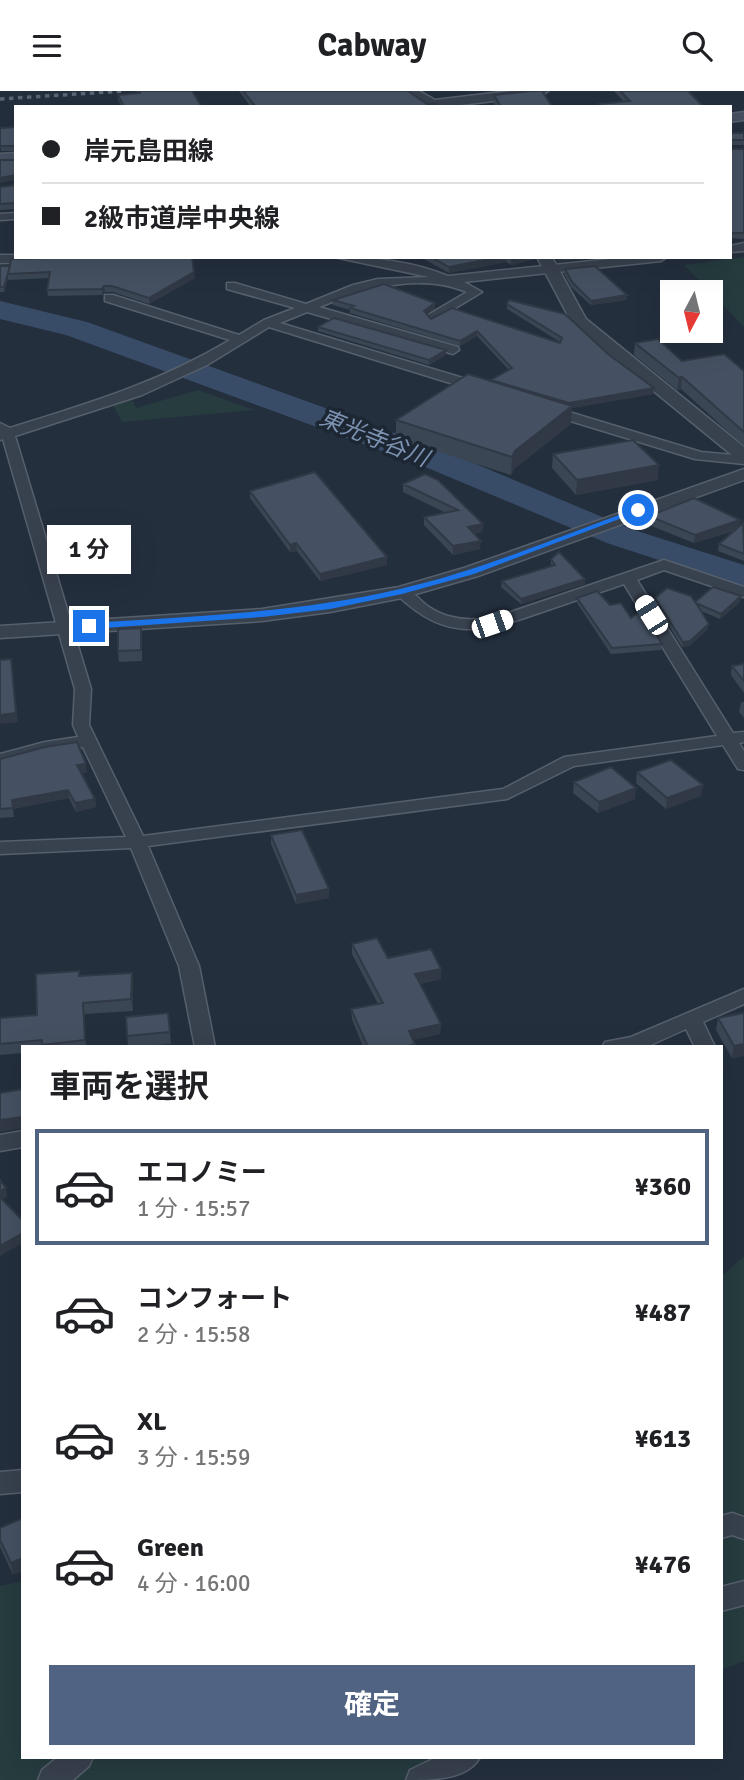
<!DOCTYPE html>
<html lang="ja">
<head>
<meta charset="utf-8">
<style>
  body { margin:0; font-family:Signika,"Noto Sans JP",sans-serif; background:#f6f6f6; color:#202124; height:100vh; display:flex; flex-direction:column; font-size:26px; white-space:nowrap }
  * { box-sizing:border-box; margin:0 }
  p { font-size:23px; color:#757577 }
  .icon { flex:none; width:38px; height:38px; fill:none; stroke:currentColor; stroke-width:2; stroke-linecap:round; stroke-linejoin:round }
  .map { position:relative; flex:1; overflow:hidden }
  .sheet { position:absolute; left:21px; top:954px; width:702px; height:714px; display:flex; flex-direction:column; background:#fff; border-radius:0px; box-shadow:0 7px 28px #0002 }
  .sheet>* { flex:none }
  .banner { position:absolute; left:14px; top:14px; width:718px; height:154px; border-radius:0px; box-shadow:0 7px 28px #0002; display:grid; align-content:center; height:154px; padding:0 28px; background:#fff }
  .needle { width:46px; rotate:187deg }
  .fabs { position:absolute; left:660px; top:189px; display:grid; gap:14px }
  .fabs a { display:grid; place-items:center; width:63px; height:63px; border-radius:0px; background:#fff; box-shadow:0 7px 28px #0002; font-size:35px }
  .end { position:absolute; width:32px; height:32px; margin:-16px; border:9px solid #1a73e8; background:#fff; box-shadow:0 0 0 4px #fff }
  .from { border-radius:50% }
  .bubble { position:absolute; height:49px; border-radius:0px; background:#fff; box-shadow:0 7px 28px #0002; font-size:23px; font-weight:700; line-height:49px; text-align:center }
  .car { position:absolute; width:21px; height:42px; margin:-21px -10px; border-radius:9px; box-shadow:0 0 5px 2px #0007; background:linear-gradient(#fff 24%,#345 0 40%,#fff 0 76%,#345 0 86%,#fff 0) }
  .banner b { display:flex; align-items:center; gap:24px; height:66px; font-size:26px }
  .banner b+b { border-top:2px solid #e0e0e0 }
  .banner i { width:18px; height:18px; background:#202124 }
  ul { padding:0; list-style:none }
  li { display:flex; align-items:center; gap:21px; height:116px; margin:0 14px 10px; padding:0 14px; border:4px solid transparent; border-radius:0px }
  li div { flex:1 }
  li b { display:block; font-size:26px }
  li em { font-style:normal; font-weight:700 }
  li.on { border-color:#506383 }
  li>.icon { width:63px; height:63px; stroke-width:1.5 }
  h2 { padding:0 28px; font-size:32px; line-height:84px }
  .primary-button { display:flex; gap:14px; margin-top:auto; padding:14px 28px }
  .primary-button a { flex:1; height:80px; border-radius:0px; background:#506383; color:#fff; font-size:28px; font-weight:700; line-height:80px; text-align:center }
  header { display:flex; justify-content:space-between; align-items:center; height:91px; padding:0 28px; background:#fff; font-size:32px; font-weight:700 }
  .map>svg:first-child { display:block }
</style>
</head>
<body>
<header><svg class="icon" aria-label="menu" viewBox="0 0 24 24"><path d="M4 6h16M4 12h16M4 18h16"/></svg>Cabway<svg class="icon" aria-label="search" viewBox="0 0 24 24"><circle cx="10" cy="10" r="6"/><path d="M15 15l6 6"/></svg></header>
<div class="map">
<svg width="744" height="1689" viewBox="0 0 744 1689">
  <rect width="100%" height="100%" fill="#242f3e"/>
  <path fill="#263c3f" d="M744,166v70l-60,-62z
    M198,299l56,20 -132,12 -9,-17 19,-5 4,8z
    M744,1165v405l-23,9v-393z
    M23,1490v176h467l-71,23h-419v-194z"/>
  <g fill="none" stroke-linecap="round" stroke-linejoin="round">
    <path fill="#394c67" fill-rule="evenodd" d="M0,210l87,21 360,130 184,77 113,36v23l-137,-45 -184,-77 -357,-131 -66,-16z"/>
    <defs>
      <path id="minor" d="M16,122v6l-16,1v-6z
        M744,152v8l-14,1v-6z
        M0,164h16v2h67l-6,4 -77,2z
        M334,166c39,0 78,4 114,19l181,-19h38l-6,4 -197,21 18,10 -50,30 -6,-4 2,-3 39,-23c-49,-20 -102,-3 -148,15l139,40 1,3 -6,4 -146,-42 -27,11 206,62v6h-10l-207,-64 -62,38 -65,30 -127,41 76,253 -2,36 54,111 360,-47 61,-32 153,-21 -93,-152c-27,9 -55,19 -82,28 -60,21 -95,30 -145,-17l-3,-3 8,-5c11,3 18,14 27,20 19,13 40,13 61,12l174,-59 80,27v10l-80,-27 -27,10 96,153 11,-1v10l-5,1 5,8v19l-6,-1 -15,-24 -149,21 -67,33 -359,47 51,120 16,81h-20l-16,-81 -48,-118 -131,6v-12l126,-5 -43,-90 -37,5 -46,12v-10l45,-12 33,-5 -5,-12 2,-36 -72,-250 -3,1v-17l10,5c79,-25 148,-45 220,-88l-125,-39v-6h8l126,40 25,-15 31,-12 -68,-19v-6h8l71,21 47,-19 25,-6 51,-2z
        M546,314l155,47 43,4v8l-49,-5 -154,-47 -2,-3z
        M744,898v15l-41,18 12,25h-20l-9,-18 -40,18h-44l3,-5 26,-5z
        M23,1040v16l-23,4v-16z
        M23,1379v22l-23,2v-22z
        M732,1422l12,4v22l-12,-4 -11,3v-22z
        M744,1490v24l-23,6v-24z
        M58,1666h35l-4,9 -16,14h-35l4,-10z
        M437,1666h43c-12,23 -49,23 -74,23l4,-10z"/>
      <path id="tertiary" d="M404,0h15l16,9 75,-9h38l-6,4 -98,12h-16z
        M537,166h15l34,62 158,128v14l-6,-1 -165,-135z
        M744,378v11l-266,96 -76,22 -72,14 -68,9 -262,17v-12l262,-17 137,-22 65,-19z"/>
      <path id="secondary" d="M744,21v8l-14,2v-8z
        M16,62v10l-16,1v-10z"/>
    </defs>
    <use href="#minor" stroke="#565f6c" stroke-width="3"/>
    <use href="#tertiary" stroke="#565f6c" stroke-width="3"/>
    <use href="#secondary" stroke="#565f6c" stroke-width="3"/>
    <use href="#minor" fill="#38414e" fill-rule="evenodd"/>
    <use href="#tertiary" fill="#38414e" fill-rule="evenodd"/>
    <use href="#secondary" fill="#465061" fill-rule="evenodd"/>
    <path stroke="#5a6575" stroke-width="3.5" stroke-dasharray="4.5 4.5" stroke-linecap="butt" d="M0,8l124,-8"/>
  </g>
  <path fill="#3b4654" d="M137,0h55l10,16h-80l-4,-7v-5l20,-2z
    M239,0h169l19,13 11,3h-187z
    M614,0h74l16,16h-105v-3l25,-2z
    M494,4l58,11v1h-56l-2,-3z
    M16,36v24h-15l-1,-7z
    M730,41l1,1h13v12h-14z
    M730,58h14v90l-14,-1z
    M16,94v24l-16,1v-23z
    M420,166h116l-1,2 -24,6 -5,-3 -57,11z
    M0,175h9l186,12 -46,26 -36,-12h-8l-3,3 -54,1 -1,-6 2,-12 -41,2v-2l-4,14h-4z
    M565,178l62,31 -36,5 -20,-18 -7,-13z
    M333,209l102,3v5l-8,6 4,5 129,23 -53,-33v-5l101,50 46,34 -1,6 -81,14 -1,16 -57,45 -3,6 -115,-37v-18l95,-39v-1l18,-10 -32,-34 -17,10 -110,-33v-3l-17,-5z
    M318,236l128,23v5l-17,10 -111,-34z
    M635,252l47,18 62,10v75l-63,-57 -4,1 -43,-35z
    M553,363l105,26 -82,15 -24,-27z
    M425,383l58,50 -1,8 -8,2 6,15 -27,6 -29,-30v-8l22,-4 -43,-21v-8z
    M250,400l137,74 -67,16 -23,-30 -7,1 -40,-54z
    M649,425l90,10 5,-3v38l-26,-10 1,-7 17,-14 -42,13 -45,-18z
    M551,468l34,20v5l-64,20 -20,-17 1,-6 50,-15 -1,-2z
    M741,505l-1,6 -20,17 -19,-8 7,18 -19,17 -7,1 -27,-44v-5l40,4z
    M577,507l33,7 21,13 31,26 -1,6 -50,4 -34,-51z
    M142,547v23l-23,1 -1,-11z
    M744,573v29l-13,-18 1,-9z
    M741,611h3v16l-5,-6z
    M0,668l87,13 -6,2 14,25 1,8 -20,5 -7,-14 -56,11 1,8 -14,1z
    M637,681l66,13 -2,11 -35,13 -30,-26z
    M574,691l61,17 -37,14 -25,-20z
    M271,744l58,63 -33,6 -25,-60z
    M352,853l89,35 -21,5 21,40 -1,10 -27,6 2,7h-52l-11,-28 -1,-10 27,-5 -26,-50z
    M132,882l1,38 -49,3 2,33h-63v6l-23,2v-37l37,-3 42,-39z
    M168,922l3,31 -43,3 -2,-30z
    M744,922v43l-12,2 -16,-28 2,-12z
    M23,1427l-10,57 -13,-28v-19z"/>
  <path fill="#303945" d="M15,84l1,5 -16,3v-5z
    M500,166h6v5l-57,11v-6z
    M519,166h17l-1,2 -24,6v-6z
    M558,166h44l-44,5z
    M10,175l-2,8v4l-4,14v-5z
    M194,181l1,6 -46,26v-6z
    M104,195l1,6 -3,3v-6z
    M627,204v5l-36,5v-4z
    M435,212v5l-11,9v-6z
    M477,240v5l-17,10v-5z
    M446,259v5l-17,10v-5z
    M682,286l-1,12 -4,1 2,-12z
    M654,297l-1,6 -81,14 -1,16 -57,45 -3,6 1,-18 3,-6 54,-42v-6z
    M659,374l-1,15 -82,15 1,-15z
    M740,429l-1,8 -45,15 1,-8z
    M483,433l-1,8 -14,3v-8z
    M481,450l-1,8 -27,6v-9z
    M296,452l1,8 -7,1v-7z
    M387,466v8l-67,16v-7z
    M585,488v5l-64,20v-5z
    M741,505l-1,6 -20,17 1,-5z
    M709,533l-1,5 -19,17 -7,1 1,-5z
    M12,577l6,54 -18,2v-9z
    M86,673l1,8 -9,2 -1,-9z
    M703,694l-2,11 -35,13 1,-11z
    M636,697l-1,11 -37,14 1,-11z
    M68,699l1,8 -56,11 1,8 -2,-17z
    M95,708l1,8 -20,5 -1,-9z
    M329,798v9l-33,6v-9z
    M441,878v10l-26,6v-11z
    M132,882l1,11v27l-2,-12z
    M441,933l-1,10 -31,7v-10z
    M744,953v12l-12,2 2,-12z
    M23,1026v11l-23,4v-12z
    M6,1097l1,9 -7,4v-10z
    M23,1142v10l-23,13v-10z
    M23,1467v13l-10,4 -2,-12z"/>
  <path fill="#455162" stroke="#303945" stroke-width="2" d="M139,0h53l10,16h-78l-6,-12 22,-2z
    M243,0h165l19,13h10l1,3h-182z
    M531,0h11l10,15 -51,1 -7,-12z
    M620,0h68l16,16h-102l-3,-3 31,-3z
    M16,36v19h-16v-18z
    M730,41l1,1h13v7h-14z
    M730,58h14v84h-14z
    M0,69h16v15l-16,3z
    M16,94v18l-16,1v-17z
    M192,166l2,15 -45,26 -37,-12h-8l-2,3 -55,1 3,-18 -42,2 3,-15 66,-2z
    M431,166h69l-51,10z
    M0,175h10l-6,21h-4z
    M595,175l32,29 -36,6 -19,-19 -7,-13z
    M384,193l51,19 -11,8 7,8 21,-11 108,35 2,-5 -55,-34 2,-4 56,14 43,40 46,34 -85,15 -78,-23 21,-12 -35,-37 -17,10 -110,-33 4,-2 -21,-6z
    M334,227l112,32 -17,10 -111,-33z
    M658,248l24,22 42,-7 20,17v61l-62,-55 -3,1 -44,-35z
    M468,283l104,32 -57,45 -3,6 -116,-37z
    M633,349l26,25 -82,15 -24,-26z
    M315,381l72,85 -67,17 -24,-31 -6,2 -40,-54z
    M425,383l13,6 45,44 -15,3 13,14 -28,5 -29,-29 34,-7 -55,-26z
    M694,407l46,22 -45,15 -46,-19z
    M743,432l1,31 -25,-10z
    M559,461l26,27 -64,20 -19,-18 53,-16 -4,-6z
    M713,496l28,9 -20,18 -25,-11 13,21 -19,17 -7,1 -28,-44 12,-10 24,8 4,6z
    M597,500l13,14 11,-2 10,15 10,-8 21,34 -50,4 -35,-50z
    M141,537v22l-23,1v-22z
    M11,568l5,54 -16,2v-55z
    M744,573v17l-12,-15z
    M77,651l9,22 -9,1 18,34 -20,4 -7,-13 -56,10 1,8 -13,1v-50l45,-12z
    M671,669l32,25 -36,13 -30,-26z
    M611,676l25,21 -37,14 -25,-20z
    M302,739l27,59 -33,6 -25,-60z
    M377,847l11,20 43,-9 10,20 -26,5 26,50 -32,7 6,13 -10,3h-37l-17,-38 32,-6 -31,-59z
    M79,880v5l53,-3 -1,26 -48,4 2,37 -43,5v-5l-42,4v-26l37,-3 -1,-41z
    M168,922l2,19 -43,4 -1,-19z
    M744,922v31l-10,2 -16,-28z
    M23,998v28l-23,3v-27z
    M0,1089l6,8 -6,3z
    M0,1106l23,24v12l-23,13z
    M23,1427v40l-12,5 -11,-23v-12z"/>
  <path fill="#1a73e8" d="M635,418l8,1 -169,64 -72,20 -72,15 -68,8 -173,12 -5,-3 5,-3c104,-7 209,-10 311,-34 80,-18 158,-52 235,-80z"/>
  <g text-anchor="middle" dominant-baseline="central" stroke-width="7" stroke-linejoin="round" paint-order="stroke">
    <g font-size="23" font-style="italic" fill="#7c92b1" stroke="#1d2633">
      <text transform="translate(374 347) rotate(22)">東光寺谷川</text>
    </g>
  </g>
</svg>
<div class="fabs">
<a><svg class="needle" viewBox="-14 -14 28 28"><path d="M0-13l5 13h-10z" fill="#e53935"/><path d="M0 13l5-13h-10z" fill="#757577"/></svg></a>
</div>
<i class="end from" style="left:638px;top:419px"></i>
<i class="end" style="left:89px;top:535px"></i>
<div class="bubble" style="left:47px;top:434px;width:84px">1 分</div>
<i class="car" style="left:651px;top:524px;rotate:328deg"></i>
<i class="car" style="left:492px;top:533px;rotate:71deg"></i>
<div class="banner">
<b><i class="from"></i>岸元島田線</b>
<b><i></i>2級市道岸中央線</b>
</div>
<section class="sheet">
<h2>車両を選択</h2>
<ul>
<li class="on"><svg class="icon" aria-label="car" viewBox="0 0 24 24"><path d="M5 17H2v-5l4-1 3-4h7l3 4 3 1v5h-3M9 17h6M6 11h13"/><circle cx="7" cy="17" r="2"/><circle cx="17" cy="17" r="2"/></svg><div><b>エコノミー</b><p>1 分 · 15:57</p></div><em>¥360</em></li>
<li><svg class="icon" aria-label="car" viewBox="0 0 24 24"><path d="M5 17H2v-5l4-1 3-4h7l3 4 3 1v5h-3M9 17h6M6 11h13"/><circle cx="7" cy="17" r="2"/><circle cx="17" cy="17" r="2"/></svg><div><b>コンフォート</b><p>2 分 · 15:58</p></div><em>¥487</em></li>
<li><svg class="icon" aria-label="car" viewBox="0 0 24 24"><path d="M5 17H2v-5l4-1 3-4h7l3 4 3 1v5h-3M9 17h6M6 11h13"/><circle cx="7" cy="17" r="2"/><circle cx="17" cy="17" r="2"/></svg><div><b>XL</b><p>3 分 · 15:59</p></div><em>¥613</em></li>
<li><svg class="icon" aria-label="car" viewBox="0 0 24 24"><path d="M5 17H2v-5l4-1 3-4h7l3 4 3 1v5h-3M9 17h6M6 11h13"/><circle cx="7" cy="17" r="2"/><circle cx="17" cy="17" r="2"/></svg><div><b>Green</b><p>4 分 · 16:00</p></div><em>¥476</em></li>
</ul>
<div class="primary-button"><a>確定</a></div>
</section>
</div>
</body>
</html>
